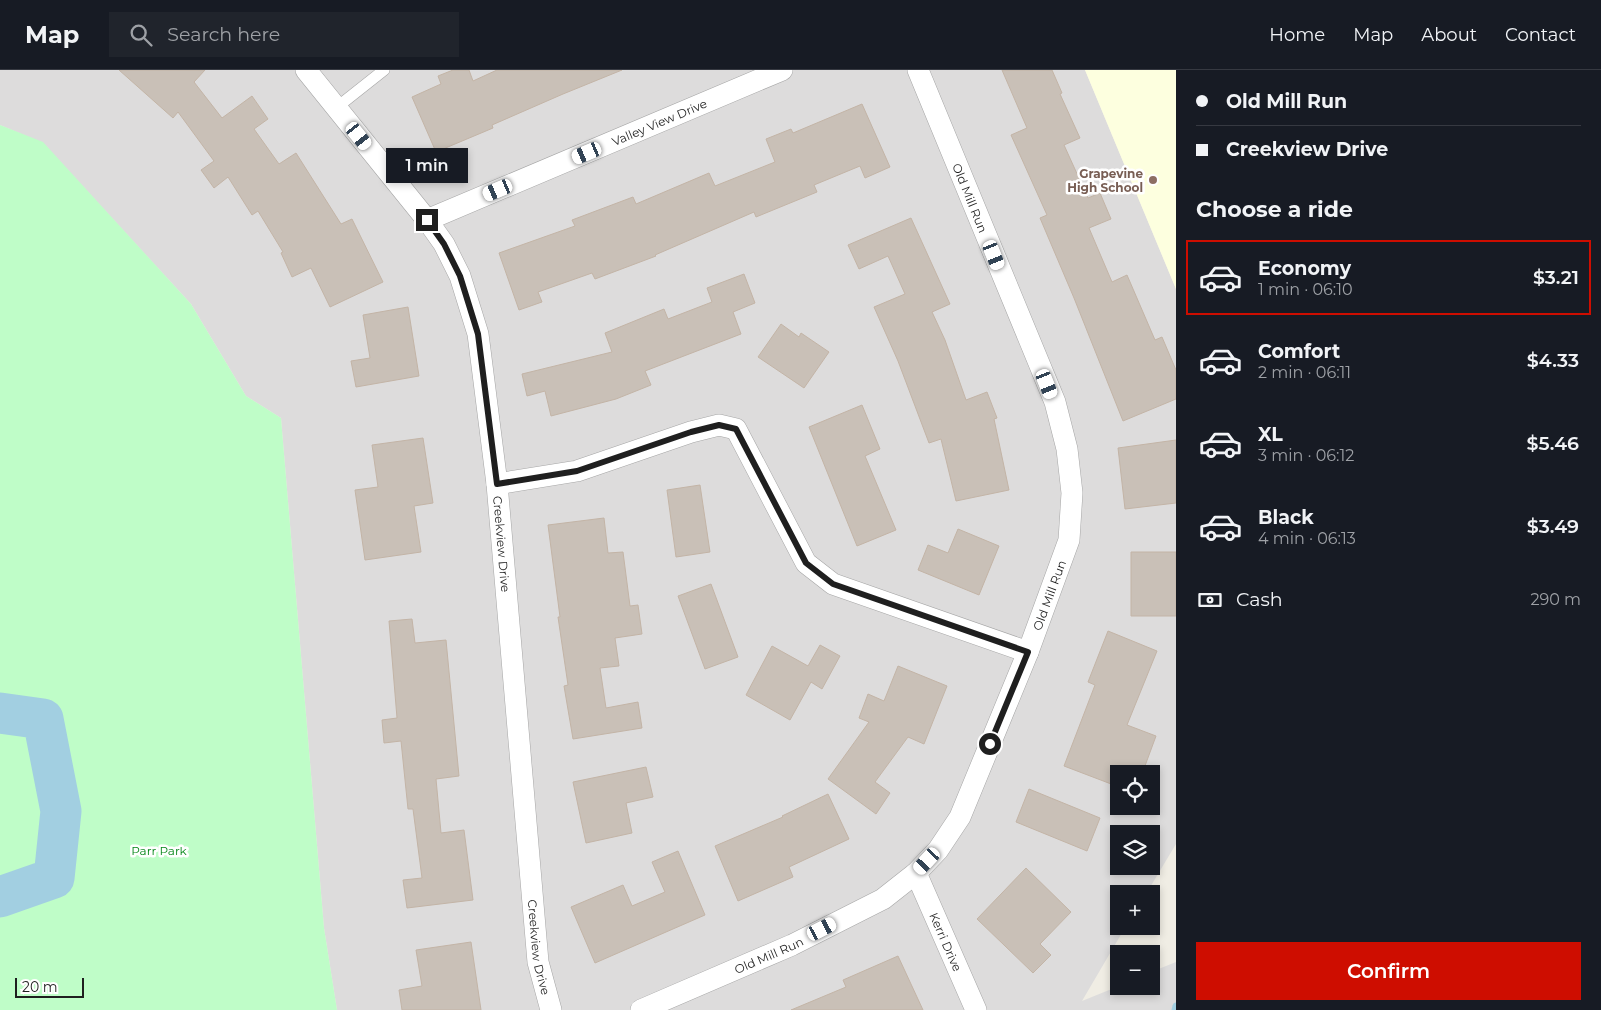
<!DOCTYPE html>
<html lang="en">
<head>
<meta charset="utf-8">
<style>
  body { margin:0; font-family:Montserrat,sans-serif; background:#20242c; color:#f1f3f6; height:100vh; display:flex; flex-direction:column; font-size:19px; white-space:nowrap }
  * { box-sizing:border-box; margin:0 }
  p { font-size:16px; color:#9ea1a6 }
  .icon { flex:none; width:28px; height:28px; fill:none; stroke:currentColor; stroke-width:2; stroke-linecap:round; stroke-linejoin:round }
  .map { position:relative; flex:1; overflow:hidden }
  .details { display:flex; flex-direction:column; background:#171b24; width:425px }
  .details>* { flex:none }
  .hud { display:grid; align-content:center; height:110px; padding:0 20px; background:#171b24 }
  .buttons { position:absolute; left:1110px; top:695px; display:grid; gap:10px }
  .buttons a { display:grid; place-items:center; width:50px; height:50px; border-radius:0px; background:#171b24; box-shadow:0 2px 8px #0003; font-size:25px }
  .scale { position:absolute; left:15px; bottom:12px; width:69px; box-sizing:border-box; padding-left:5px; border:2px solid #1f1f1f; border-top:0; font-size:14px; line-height:18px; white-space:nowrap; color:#1f1f1f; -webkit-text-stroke:4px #fff; paint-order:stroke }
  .end { position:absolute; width:22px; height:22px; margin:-11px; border:6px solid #1f1f1f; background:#fff; box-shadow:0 0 0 2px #fff }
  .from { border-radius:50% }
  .bubble { position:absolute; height:35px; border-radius:0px; background:#171b24; box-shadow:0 2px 8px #0003; font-size:16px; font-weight:600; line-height:35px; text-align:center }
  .car { position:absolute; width:15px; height:30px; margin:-15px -8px; border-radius:6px; box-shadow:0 0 4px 1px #0007; background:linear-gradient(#fff 24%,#345 0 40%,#fff 0 76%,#345 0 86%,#fff 0) }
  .hud b { display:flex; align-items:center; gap:18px; height:48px; font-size:19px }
  .hud b+b { border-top:1px solid #363941 }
  .hud i { width:12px; height:12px; background:#f1f3f6 }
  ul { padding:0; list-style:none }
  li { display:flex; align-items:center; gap:15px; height:75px; margin:0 10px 8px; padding:0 10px; border:2px solid transparent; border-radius:0px }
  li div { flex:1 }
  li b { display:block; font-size:19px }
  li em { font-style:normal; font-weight:600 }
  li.selected { border-color:#ce0d00 }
  li>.icon { width:45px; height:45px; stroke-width:1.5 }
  h2 { padding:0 20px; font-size:22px; line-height:60px }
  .pay { display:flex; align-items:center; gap:12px; height:55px; padding:0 20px; font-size:19px }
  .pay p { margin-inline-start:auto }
  .primary-button { display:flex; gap:10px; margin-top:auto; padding:10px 20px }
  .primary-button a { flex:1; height:58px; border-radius:0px; background:#ce0d00; color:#fff; font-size:20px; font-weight:600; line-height:58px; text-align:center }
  header { display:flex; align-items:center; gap:30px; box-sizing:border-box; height:70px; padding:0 25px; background:#171b24; border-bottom:1px solid #363941 }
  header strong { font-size:24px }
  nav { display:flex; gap:28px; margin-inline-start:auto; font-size:18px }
  .search { width:350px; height:45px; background:#20242c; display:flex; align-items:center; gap:12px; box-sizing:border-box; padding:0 18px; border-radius:0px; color:#9ea1a6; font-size:19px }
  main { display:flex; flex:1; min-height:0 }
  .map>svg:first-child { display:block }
</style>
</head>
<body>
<header>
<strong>Map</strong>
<div class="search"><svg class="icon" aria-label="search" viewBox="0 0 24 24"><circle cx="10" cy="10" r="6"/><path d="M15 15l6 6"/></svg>Search here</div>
<nav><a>Home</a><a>Map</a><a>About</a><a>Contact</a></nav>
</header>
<main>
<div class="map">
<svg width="1176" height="940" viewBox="0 0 1176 940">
  <rect width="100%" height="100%" fill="#f0ede4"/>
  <path fill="#dddcdc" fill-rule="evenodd" d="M0,0h1085l91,219v555l-30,50h-27v32h7l-44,75 37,-15h32v-14l25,-10v48h-839l-13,-82 -43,-510 -35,-22 -55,-92 -148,-161 -43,-18zM1119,704h32v32h-32zM1119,764h32v32h-32z"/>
  <path fill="#fdffdf" d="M1085,0h91v219z"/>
  <path fill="#bffdc8" d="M0,55l43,17 148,162 55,92 35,22 43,510 13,82h-337z"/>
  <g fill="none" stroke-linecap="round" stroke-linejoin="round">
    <path stroke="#a2cfe1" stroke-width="7" d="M1175,940l1,-4"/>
    <path stroke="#a2cfe1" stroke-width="41" d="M0,643l43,6 18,92 -7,67 -54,19"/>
  </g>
  <path fill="#c9c0b7" stroke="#c3b4a6" d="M119,0h86l-11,12 28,36 30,-22 16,23 -14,10 25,35 17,-11 45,71 11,-5 31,63 -53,25 -19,-39 -19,9 -11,-24 2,-1 -25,-41 -6,4 -24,-38 -14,11 -13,-18 13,-9 -36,-49 -5,6z
    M453,0h16l4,11 24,-11h125l-59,24 -71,31 1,3 -57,24 -24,-55 29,-13 -3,-8z
    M1002,0h50l10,23 -2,1 20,44 -16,7 24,53 12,-5 11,26 -22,9 23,54 15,-7 28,65 7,-3 14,33v29l-53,22 -49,-123 -34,-80 7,-3 -36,-80 16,-7z
    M862,34l28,63 -25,11 -5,-12 -46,19 3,7 -61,25 -2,-5 -99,43 1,1 -61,23 -3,-6 -54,19 4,10 -23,8 -20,-57 76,-27 -3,-6 61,-23 3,7 73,-31 6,13 60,-24 -9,-23 25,-10 2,4z
    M911,148l39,86 -18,8 13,28 21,60 21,-8 10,26 -3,1 15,71 -53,11 -15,-62 -12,4 -31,-82 -24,-54 31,-13 -17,-38 -29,13 -11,-24z
    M744,204l11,29 -22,9 8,22 -96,37 6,14 -35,14 -65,17 -6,-25 -18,5 -5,-22 90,-22 -7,-19 59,-24 4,10 44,-17 -5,-14z
    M408,237l11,69 -63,11 -5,-26 19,-3 -7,-43z
    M781,254l18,13 2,-4 28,19 -25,36 -46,-31z
    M862,335l18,44 -15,7 31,74 -39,16 -48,-119z
    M423,368l10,65 -19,3 7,46 -56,8 -10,-70 23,-3 -6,-42z
    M1176,370v63l-51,6 -7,-61z
    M700,415l10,67 -34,5 -9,-67z
    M604,448l4,35 15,-1 7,54 8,-1 4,29 -27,4 4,28 -19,2 6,40 32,-6 4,26 -69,11 -9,-53 4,-1 -10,-68h2l-12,-92z
    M958,459l41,17 -20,49 -61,-25 10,-25 20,8z
    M1131,482h45v64h-45z
    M711,514l27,73 -33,12 -27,-73z
    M412,549l3,24 31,-3 13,136 -23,3 5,54 23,-3 9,70 -66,8 -4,-28 19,-2 -9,-69h-5l-7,-68 -17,2 -2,-23 15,-2 -8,-97z
    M1108,561l49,20 -30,74 29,11 -14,38h-23v13l-55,-21 31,-81 -7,-3z
    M820,575l20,11 -18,33 -11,-7 -21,38 -44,-25 26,-49 36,20z
    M898,596l49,20 -23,58 -16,-7 -33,45 15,11 -14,21 -48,-35 41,-57 -10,-4 9,-24 16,7z
    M646,697l7,30 -27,6 6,30 -46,10 -13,-61z
    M1029,719l71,29 -13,33 -71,-29z
    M828,724l21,45 -60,28 4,10 -55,24 -23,-55 68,-29 -1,-1z
    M678,781l27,64 -110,48 -24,-56 52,-22 9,21 33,-14 -13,-30z
    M1026,798l45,44 -31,32 11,11 -18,18 -56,-54z
    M471,872l10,68h-79l-3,-20 23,-4 -6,-36z
    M898,886l25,54h-132l55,-23 -3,-7z"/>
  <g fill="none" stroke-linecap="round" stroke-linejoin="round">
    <defs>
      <path id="service" d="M336,38l48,-38"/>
      <g id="minor">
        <path id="s1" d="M306,0l121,150 17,24 16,32 18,58 19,150 41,478 13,48"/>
        <path id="s2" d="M427,150l355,-150"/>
        <path d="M497,414l80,-13 114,-39 28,-7 17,4 70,134 27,21 195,68"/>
        <path id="s3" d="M916,803l60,137"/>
        <path id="s4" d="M641,940l151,-65 91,-46 33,-26 22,-23 22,-33 68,-165 41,-112 3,-47 -5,-44 -12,-47 -137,-332"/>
      </g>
    </defs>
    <use href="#service" stroke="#a6a6a6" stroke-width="12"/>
    <use href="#minor" stroke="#a6a6a6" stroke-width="22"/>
    <use href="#service" stroke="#fff" stroke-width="11"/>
    <use href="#minor" stroke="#fff" stroke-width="21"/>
  </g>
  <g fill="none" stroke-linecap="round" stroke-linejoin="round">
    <path stroke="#1f1f1f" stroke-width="6" d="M427,150l17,24 16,32 18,58 19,150 80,-13 114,-39 28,-7 17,4 70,134 27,21 195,68 -38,92"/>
  </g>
  <circle fill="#8d6e63" stroke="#fff" stroke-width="2" cx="1153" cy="110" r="5"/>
  <g text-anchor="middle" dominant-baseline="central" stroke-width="5" stroke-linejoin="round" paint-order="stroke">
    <g font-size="12" fill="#1f1f1f" stroke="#fff">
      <text stroke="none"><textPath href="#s2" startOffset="252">Valley View Drive</textPath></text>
      <text transform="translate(970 128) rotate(68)">Old Mill Run</text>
      <text stroke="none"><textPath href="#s1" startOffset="530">Creekview Drive</textPath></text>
      <text stroke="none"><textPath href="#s4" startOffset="619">Old Mill Run</textPath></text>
      <text stroke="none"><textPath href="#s3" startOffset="75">Kerri Drive</textPath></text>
      <text stroke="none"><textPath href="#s1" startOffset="935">Creekview Drive</textPath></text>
      <text stroke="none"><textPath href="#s4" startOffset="139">Old Mill Run</textPath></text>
    </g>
    <g font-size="12" font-weight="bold" fill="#785e54" stroke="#fff" text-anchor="end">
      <text x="1143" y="103">Grapevine<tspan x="1143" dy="14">High School</tspan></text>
    </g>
    <g font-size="12" fill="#048617" stroke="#fff">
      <text x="159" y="780">Parr Park</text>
    </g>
  </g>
</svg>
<div class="buttons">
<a><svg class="icon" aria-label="locate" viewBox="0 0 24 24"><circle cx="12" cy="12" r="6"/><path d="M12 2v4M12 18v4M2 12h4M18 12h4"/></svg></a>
<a><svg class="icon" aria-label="layers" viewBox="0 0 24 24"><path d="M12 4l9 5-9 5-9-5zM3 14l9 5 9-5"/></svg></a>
<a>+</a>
<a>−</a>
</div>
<div class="scale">20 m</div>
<i class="end from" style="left:990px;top:674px"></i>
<i class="end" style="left:427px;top:150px"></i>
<div class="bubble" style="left:386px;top:78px;width:82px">1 min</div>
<i class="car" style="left:359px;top:66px;rotate:141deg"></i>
<i class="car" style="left:587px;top:83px;rotate:247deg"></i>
<i class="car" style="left:498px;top:120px;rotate:247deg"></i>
<i class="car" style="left:994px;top:185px;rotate:158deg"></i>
<i class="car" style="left:1047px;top:314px;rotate:158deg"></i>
<i class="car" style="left:927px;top:791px;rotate:223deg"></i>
<i class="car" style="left:822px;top:859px;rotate:63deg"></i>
</div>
<section class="details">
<div class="hud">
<b><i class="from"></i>Old Mill Run</b>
<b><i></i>Creekview Drive</b>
</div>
<h2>Choose a ride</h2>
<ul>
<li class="selected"><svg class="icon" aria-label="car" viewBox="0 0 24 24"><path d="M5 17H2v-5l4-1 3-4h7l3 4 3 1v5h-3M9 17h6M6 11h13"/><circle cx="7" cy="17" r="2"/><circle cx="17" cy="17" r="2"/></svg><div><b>Economy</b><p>1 min · 06:10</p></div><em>$3.21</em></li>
<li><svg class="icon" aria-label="car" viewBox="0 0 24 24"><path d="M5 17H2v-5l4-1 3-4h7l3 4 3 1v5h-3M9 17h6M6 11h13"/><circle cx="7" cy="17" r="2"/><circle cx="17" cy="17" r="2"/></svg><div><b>Comfort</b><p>2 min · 06:11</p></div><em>$4.33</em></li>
<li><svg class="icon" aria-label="car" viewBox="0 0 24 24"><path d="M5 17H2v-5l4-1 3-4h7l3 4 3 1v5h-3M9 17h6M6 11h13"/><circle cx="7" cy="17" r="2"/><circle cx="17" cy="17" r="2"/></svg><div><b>XL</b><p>3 min · 06:12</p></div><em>$5.46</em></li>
<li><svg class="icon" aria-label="car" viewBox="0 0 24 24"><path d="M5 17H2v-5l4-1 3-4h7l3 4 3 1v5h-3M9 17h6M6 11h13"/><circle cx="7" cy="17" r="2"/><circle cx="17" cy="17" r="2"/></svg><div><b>Black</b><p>4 min · 06:13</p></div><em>$3.49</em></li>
</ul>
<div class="pay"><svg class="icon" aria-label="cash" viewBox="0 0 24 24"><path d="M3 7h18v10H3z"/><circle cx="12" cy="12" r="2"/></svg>Cash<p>290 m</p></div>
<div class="primary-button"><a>Confirm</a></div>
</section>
</main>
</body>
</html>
